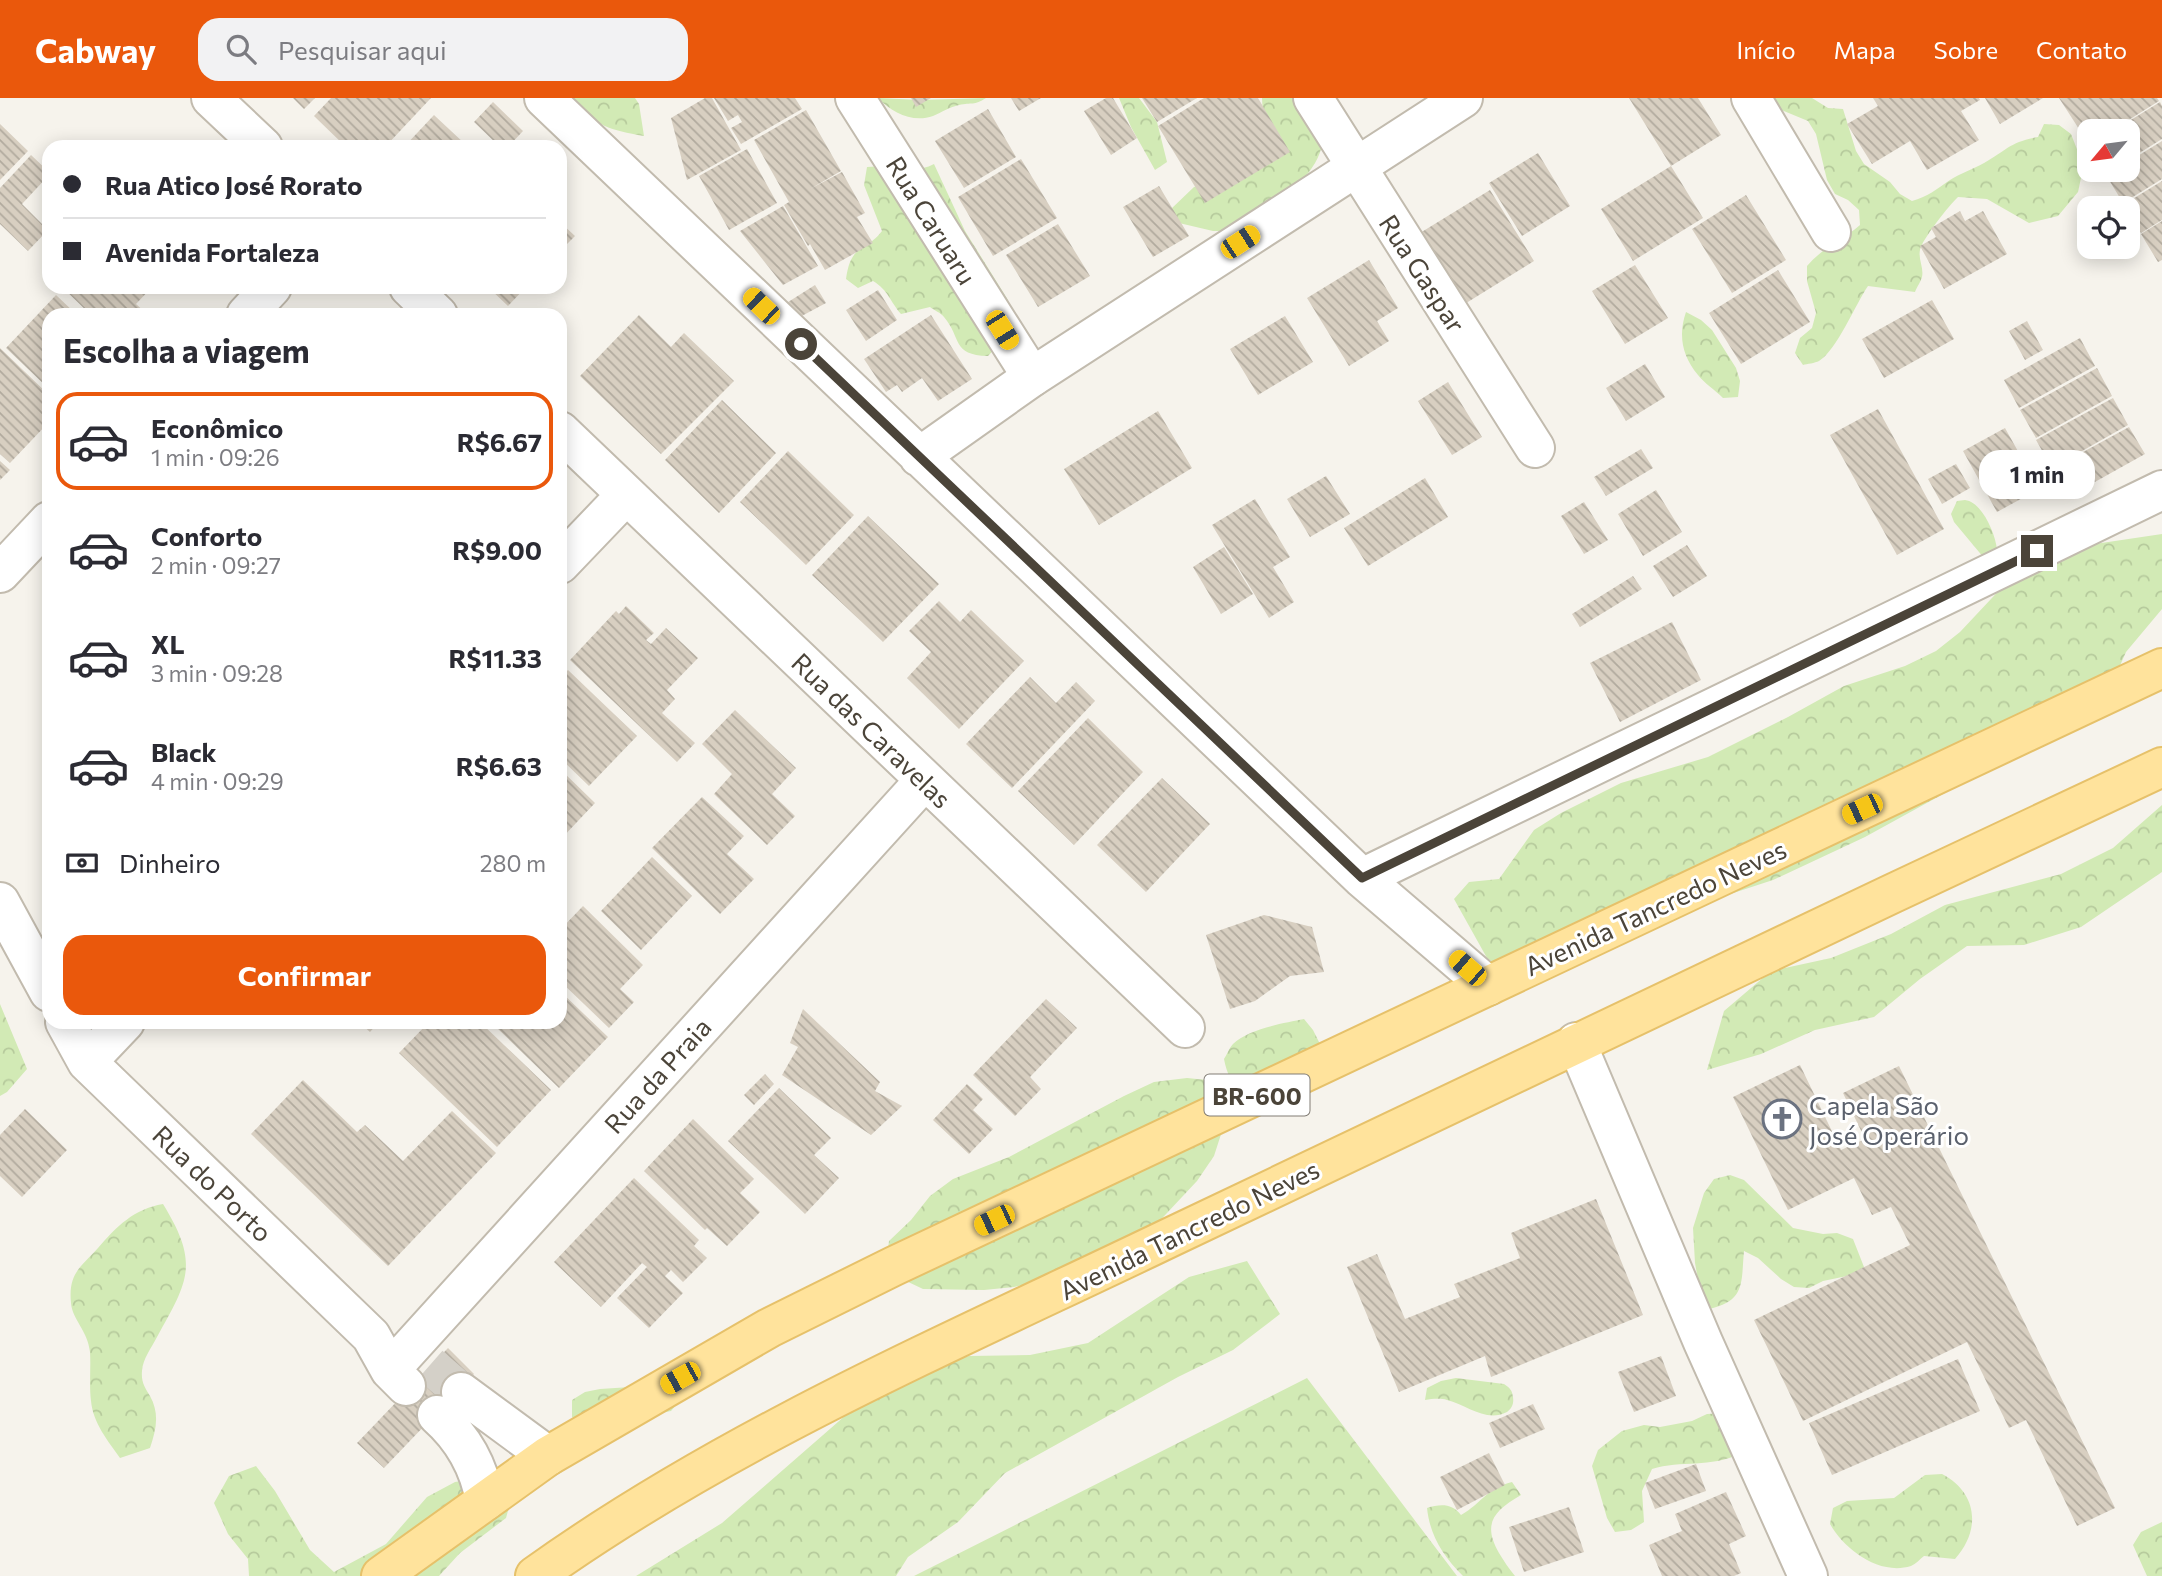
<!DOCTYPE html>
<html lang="pt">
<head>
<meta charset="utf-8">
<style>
  body { margin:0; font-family:Commissioner,sans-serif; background:#f2f2f3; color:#2b2b33; height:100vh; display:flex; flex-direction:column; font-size:26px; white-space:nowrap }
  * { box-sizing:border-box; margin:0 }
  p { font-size:23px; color:#7c7c81 }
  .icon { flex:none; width:38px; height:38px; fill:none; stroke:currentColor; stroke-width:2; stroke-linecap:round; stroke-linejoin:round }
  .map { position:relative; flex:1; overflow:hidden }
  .details { position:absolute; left:42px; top:210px; width:525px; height:721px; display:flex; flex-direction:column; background:#fff; border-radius:21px; box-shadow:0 4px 18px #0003 }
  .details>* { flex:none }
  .top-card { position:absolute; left:42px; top:42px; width:525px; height:154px; border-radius:21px; box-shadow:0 4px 18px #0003; display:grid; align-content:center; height:154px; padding:0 21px; background:#fff }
  .needle { width:46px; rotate:241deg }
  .fabs { position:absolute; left:2077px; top:21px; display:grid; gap:14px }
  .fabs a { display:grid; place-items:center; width:63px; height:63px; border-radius:14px; background:#fff; box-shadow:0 4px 18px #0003; font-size:35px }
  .end { position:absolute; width:32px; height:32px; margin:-16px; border:9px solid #4b4439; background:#fff; box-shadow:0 0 0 4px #fff }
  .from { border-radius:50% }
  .bubble { position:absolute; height:49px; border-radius:21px; background:#fff; box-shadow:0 4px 18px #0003; font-size:23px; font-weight:700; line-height:49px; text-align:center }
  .car { position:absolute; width:21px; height:42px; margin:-21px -10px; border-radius:9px; box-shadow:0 0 5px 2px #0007; background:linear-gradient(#f5c518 24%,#345 0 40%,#f5c518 0 76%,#345 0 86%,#f5c518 0) }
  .top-card b { display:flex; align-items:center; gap:24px; height:66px; font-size:26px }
  .top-card b+b { border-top:2px solid #e1e1e2 }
  .top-card i { width:18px; height:18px; background:#2b2b33 }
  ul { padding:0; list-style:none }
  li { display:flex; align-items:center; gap:21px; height:98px; margin:0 14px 10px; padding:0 7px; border:4px solid transparent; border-radius:21px }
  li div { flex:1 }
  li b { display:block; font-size:26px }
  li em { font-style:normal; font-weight:700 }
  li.active { border-color:#ea580c }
  li>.icon { width:63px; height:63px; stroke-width:1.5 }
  h2 { padding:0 21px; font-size:32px; line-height:84px }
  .pay { display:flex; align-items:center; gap:18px; height:77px; padding:0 21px; font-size:26px }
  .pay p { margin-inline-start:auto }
  .button { display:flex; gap:14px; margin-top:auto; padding:14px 21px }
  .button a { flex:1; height:80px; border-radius:21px; background:#ea580c; color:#fff; font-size:28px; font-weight:700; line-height:80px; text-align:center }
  header { display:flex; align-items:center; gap:42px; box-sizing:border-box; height:98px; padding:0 35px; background:#ea580c; color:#fff }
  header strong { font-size:33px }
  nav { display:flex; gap:38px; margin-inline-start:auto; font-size:24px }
  .search { width:490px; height:63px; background:#f2f2f3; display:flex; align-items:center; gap:18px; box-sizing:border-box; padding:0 24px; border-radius:21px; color:#7c7c81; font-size:26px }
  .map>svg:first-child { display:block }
</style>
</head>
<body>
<header>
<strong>Cabway</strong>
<div class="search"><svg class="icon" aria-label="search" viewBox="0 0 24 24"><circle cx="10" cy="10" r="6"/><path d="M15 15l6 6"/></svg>Pesquisar aqui</div>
<nav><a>Início</a><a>Mapa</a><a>Sobre</a><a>Contato</a></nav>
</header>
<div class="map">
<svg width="2162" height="1478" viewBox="0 0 2162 1478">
  <defs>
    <pattern id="forest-crowns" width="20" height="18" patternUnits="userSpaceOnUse" patternTransform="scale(1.75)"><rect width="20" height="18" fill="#d2eab5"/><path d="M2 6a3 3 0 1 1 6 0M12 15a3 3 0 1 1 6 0" fill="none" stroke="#b6ca9c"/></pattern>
    <pattern id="building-back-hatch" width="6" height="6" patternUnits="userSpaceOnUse" patternTransform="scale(1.75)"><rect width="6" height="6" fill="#d8cfc1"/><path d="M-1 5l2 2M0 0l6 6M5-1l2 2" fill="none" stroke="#b1aa9e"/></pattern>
  </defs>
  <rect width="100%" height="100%" fill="#f6f3ec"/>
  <path fill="url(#forest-crowns)" d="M573,0h62l4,6 5,32c-34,-6 -48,-9 -71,-38z
    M878,0l42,2 66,-2c-12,8 -14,4 -27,7 -9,2 -17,7 -26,11 -20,7 -41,-3 -55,-18z
    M1119,0h20l18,24 10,40 -12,8 -24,-43z
    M1262,0h48c4,12 10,25 12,37 5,36 -53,75 -77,96h-32l-34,-8 -8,-14 23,-22 9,-3 60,-68z
    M1765,0h47l16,10 15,1 13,42 8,13 26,18 10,12 12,7c15,-4 25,-12 38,-21 11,-7 23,-11 34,-17 23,-13 26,-21 54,-26l6,-13 15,1 12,9 11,28 -1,16 -3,14 -20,24 -29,7 -42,-24 -29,-2c-8,7 -37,44 -38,53 -2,9 4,18 2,27 -1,4 -5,10 -7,15l-47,-6c-13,19 -31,64 -49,75 -4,2 -12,3 -16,4l-8,-12 5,-15 12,-10 4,-15 -9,-32v-15c16,-19 35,-25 53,-41l-1,-15 -11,-10 -13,-6 -8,-14 -11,-46 -8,-13 -29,-12z
    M934,66l31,67 43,69 2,15 -11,29 -11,12c-37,-1 -26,-18 -44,-39 -3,-4 -10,-7 -14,-10l-29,7c-12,-14 -12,-23 -28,-33l-15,7 -12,-9c5,-36 18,-25 36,-48l-18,-46 3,-18c23,-3 47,8 67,-3z
    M1686,214l15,8 11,10 24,38 4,13 -2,16 -15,1c-8,-8 -19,-15 -25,-23 -16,-19 -20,-40 -12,-63z
    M1965,402c17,2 30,33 32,49l-13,9 -30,-36 -3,-8 6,-13z
    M2162,436v75l-36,43 -12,27 -148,93 -21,21 -80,44 -92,43 -58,19 -202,77 -26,-18 -33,-59 15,-17 30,-3 35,-49 27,-17 60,-30 87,-26 80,-40 56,-31 61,-20 31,-15 24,-19 46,-49 82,-38z
    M2162,707v67l-81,55 -57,18 -57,1 -47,33 -46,38 -59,13 -54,24 -54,16 17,-59 47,-40 60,-13 60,-24 54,-29 116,-31 52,-26z
    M0,906l27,65 -20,23 -7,4z
    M1304,921l9,11 8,16c-5,14 -9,34 -19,46 -31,38 -71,7 -78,-33 3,-4 5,-11 9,-15 15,-15 51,-21 71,-25z
    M1187,980l30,3 22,20 -15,24 -10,31 -17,25 -45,48 -107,51 -31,7 -30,3 -61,-1 -38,-18 4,-30 22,-21 19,-24 23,-17 56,-22 115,-61 30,-14z
    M1730,1077l14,5 49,48 30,6 14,-1 16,6 11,28 -12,8 -29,6 -14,7 -15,-1 -13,-8 -23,-21 -14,-7c-3,31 2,50 -35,58l-8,-13 -6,-33 -2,-35 11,-35 10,-14z
    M163,1106c37,60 25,77 -6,133 -6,12 -14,21 -15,34 -1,11 3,17 8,25 10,18 6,34 0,52l-30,10c-12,-17 -27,-35 -29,-57 -2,-16 0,-33 -1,-49 -2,-21 -18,-33 -19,-49 -3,-30 10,-36 27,-55 19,-22 36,-39 65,-44z
    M1247,1163l33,53 -47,36 -55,27 -173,96 -47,49 -50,35 -12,19h-260l86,-53 140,-122 51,-28 56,-17 61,-1 58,-12 101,-66z
    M1307,1280l150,198h-543z
    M1456,1280l48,6c6,4 8,6 9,13 1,7 -1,11 -6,15 -21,11 -40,-7 -60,-12 -7,-2 -15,-1 -22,0l2,-12 14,-7z
    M661,1287l20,14 -10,12 -86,18 -13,-12v-17l13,-8 15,-3z
    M1724,1315l15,41c-28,14 -58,6 -87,15l-10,22 2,31 -13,8 -16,2 -8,-14 -15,-52 6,-16 24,-19 22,-6 16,2 32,-6 15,-7z
    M256,1368l19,25 35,59 24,22 52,-28 41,-47 28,-15 34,-6 25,13 -8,29 -46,35 -21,23h-190l-1,-17 -20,-25 -14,-31 15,-27z
    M1942,1376c36,19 39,56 13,85l-31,-3c-4,3 -8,8 -13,10 -32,10 -67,-17 -81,-42l3,-16 14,-7 47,-3 31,-23z
    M1512,1384l9,13c-27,16 -39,28 -22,58 5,8 10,16 16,23h-52c-20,-20 -33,-40 -36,-68 13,-4 25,-5 34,7 21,-12 26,-27 51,-33z
    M2162,1424v54h-15l-14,-31 8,-13z"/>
  <path fill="url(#building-back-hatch)" d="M293,0h22l-11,11z
    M331,0h100l-46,49h-39l-32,-31z
    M705,0h7l29,52 -54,30 -16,-62z
    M714,0h81l7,11 -61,35 -10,-16 11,-6 -4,-7 -10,6z
    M911,0h20l-15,9z
    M1011,0h30l-22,13z
    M1106,0h7l24,40 -26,17 -27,-44z
    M1142,0h55l-40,24z
    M1204,0h54l32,54 -85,51 -47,-77z
    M1629,0h69l23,37 -50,31z
    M1873,0h106l1,2 -19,11 18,29 -52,30 -17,-29 -38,23 -25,-40 31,-18z
    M1985,0h58l-43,26z
    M2059,0h98l2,3 -48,30h-21v15z
    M493,4l30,29 -15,16h-8l-26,-25z
    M2160,4l2,4v33l-34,21v-29h-15z
    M988,11l28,48 -52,31 -29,-47z
    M806,12l35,61 -31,18 32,-17 23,41 -8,4 16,26 -48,27 -15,-26 -2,2 -24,-41 5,-3 -35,-62z
    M434,17l34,32h-64z
    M0,26l28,27 -28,29z
    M2162,43v38l-39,24 -17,-28 9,-5h13v-8z
    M747,51l30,54 -48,27 -30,-54z
    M1538,55l32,53 -48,30 -33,-53z
    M31,57l18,17v3l-27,29 26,26 -20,21 -28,-27v-36z
    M1021,61l36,59 -64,38 -35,-59z
    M1671,68l32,52 -70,43 -32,-52z
    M2162,83v39l-21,13 -13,-20v-5l-5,-3z
    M1159,88l30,50 -36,21 -30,-50z
    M1490,92l44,71 -71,44 -43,-72z
    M1746,97l40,65 -54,33 -40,-64z
    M783,108l35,60 -35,19 -43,-54z
    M1960,113l5,10 18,-10 24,43 -63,35 -24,-43 16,-9 -5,-9z
    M2162,123v39l-4,2 -17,-28z
    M560,124l15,14 -15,15z
    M1058,126l32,52 -52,31 -32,-52z
    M1369,162l29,48 -21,13 12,20 -40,25 -42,-68z
    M1635,167l33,53 -43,26 -33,-53z
    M1778,172l32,52 -69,42 -32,-51z
    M815,187l11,18 -28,15 -13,-14z
    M62,189h90l-16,17 12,11h-57z
    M488,189h38l-18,19z
    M878,192l19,30 -31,21 -20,-31z
    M56,197l21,20h-28v74l-43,-41z
    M1932,202l22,39 -70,39 -22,-39z
    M639,217l32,32 13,-14 50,48 -73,73 -81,-78z
    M931,217l41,64 -34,22 -16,-23 -20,14 -5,-7 -11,7 -22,-33z
    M1285,218l28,46 -55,33 -28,-46z
    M2027,223l16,29 -18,10 -16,-29z
    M2080,240l15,28 -76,42 -15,-28z
    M0,250l49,47v27l-39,41 -10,-9z
    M1645,266l20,33 -39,24 -20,-33z
    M2097,270l15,28 -76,42 -16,-28z
    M1448,284l34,55 -30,18 -34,-54z
    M2113,300l15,27 -76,43 -16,-28z
    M722,302l54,53 -57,60 -54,-53z
    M1878,311l66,120 -47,26 -67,-120z
    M1158,313l34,57 -93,57 -35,-56z
    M2129,329l16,27 -77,43 -16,-28z
    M2005,330l34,61 -42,23 -34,-61z
    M1641,351l12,19 -47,28 -12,-19z
    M788,353l66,64 -48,50 -66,-63z
    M0,363l10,9 -10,10z
    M1956,366l14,24 -28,16 -14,-25z
    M1326,378l24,38 -40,23 -23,-38z
    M1425,380l23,39 -80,49 -24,-38z
    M1656,392l26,42 -39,24 -25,-42z
    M1255,401l35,58 -17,10 21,35 -25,16 -57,-93z
    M1584,404l24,38 -24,14 -23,-38z
    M868,418l71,68 -56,58 -71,-67z
    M1687,447l20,31 -34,21 -20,-31z
    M1224,449l29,47 -32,20 -28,-47z
    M1633,478l9,13 -62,38 -8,-13z
    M939,503l21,21 11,-12 53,51 -65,68 -52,-51 24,-26 -22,-21z
    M626,508l28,27 -8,7 5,4 15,-16 32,30 -31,32 8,9 -13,14 33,30 -18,19 -107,-102 46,-49 3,3z
    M1672,524l29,58 -81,42 -30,-59z
    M568,572l69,66 -48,50 -29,-28v-80z
    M1030,579l26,26 20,-21 19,19 -83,87 -46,-44z
    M735,612l61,58 -24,26 23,22 -28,29 -53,-51 18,-20 -30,-30z
    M1088,620l55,54 -69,73 -56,-54z
    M560,671l35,34 -35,37z
    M1162,680l48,46 -64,68 -49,-47z
    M702,699l42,39 -17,18 27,25 -34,35 -68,-66z
    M652,759l40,39 -51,54 -40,-39z
    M583,808l60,59 -23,24 14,13 -25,26 -49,-47v-51z
    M1264,817l48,12 12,45 -34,4 -35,25 -25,8 -24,-74z
    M560,893l48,46 -49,51 -61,-59 6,-7h56z
    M1046,901l31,29 -47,49 11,12 -26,27 -42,-41z
    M803,911l77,73 -5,9 27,15 -31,29 -89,-60 16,-28 -8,-4z
    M359,924h20l-9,10z
    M429,924h51l71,68 -54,57 -98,-94z
    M1800,967l41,85 24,-11 -22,-46 56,-27 216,442 -38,18 -51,-106 -17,8 -42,-86 -164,79 -49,-101 156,-75 -19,-38 -19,8 -18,-37 -66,32 -55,-113z
    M765,976l9,10 -20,21 -10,-10z
    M303,982l54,52 8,-7 38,36 49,-50 44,42 -108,113 -137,-132z
    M967,986l16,15 -10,11 20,19 -24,25 -36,-34z
    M779,990l52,50 -17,17 25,23 -34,36 -77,-73z
    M25,1011l42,41 -45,47 -22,-21v-41z
    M693,1021l61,60 -14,14 20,19 -33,34 -20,-18 -2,2 -61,-59z
    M634,1080l65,62 -5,6 13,12 -24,24 -12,-12 -6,6 18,17 -34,35 -32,-30 30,-31 -5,-4 -41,44 -47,-45z
    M1596,1101l47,116 -152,62 -6,-21 -86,36 -52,-125 30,-13 28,65 55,-22 -6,-13 66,-26 -9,-25z
    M448,1250l26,26 -90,94 -27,-25z
    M1661,1258l15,40 -42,16 -16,-40z
    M1958,1261l22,52 -148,64 -23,-52z
    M1533,1306l12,25 -45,19 -11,-25z
    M1489,1355l16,32 -48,25 -17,-33z
    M1696,1366l10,27 -51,18 -10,-26z
    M1726,1394l20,44 -17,8 12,29 -7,3h-72l-13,-31 33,-14 -7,-17z
    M1569,1409l15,45 -60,20 -15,-45z"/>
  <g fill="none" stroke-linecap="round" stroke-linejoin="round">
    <path stroke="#d4d0c8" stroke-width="38" stroke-dasharray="38 19" stroke-linecap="butt" d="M430,1267l31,27"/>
    <defs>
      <path id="minor" d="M211,0l52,49
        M855,0l177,279
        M1313,0l222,350
        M1751,0l80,134
        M409,189l29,28
        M246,217l26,-28
        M560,333l625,597
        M560,466l66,-69
        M0,475l49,-52
        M0,804l49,90
        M65,924l22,40 284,274 19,34 16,16
        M1576,944l127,300 105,234
        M87,964l38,-40
        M390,1272l535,-590
        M461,1294l87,64
        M437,1317c26,23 42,51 48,86"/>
      <path id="tertiary" d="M544,0l818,780 126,108
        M919,359l113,-80 431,-279
        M1362,780l800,-388"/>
      <path id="primary" d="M381,1478l167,-120 221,-128 125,-62 1268,-598
        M535,1478c196,-140 420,-235 636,-339 330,-159 660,-315 991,-470"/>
    </defs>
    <use href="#minor" stroke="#c2bbae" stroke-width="42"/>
    <use href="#tertiary" stroke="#c2bbae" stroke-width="42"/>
    <use href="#primary" stroke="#e6c16a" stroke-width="42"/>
    <use href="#minor" stroke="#fff" stroke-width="38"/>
    <use href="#tertiary" stroke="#fff" stroke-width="38"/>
    <use href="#primary" stroke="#ffe39c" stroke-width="38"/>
  </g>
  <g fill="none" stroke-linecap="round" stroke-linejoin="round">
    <path stroke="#4b4439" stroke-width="9" d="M801,246l561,534 675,-327"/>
  </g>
  <defs>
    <symbol id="church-ring" viewBox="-11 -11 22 22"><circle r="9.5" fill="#fff" stroke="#6b7280" stroke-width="1.5"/><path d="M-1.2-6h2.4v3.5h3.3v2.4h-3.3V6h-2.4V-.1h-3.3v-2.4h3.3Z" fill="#6b7280"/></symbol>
  </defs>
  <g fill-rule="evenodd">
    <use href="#church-ring" x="1760" y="999" width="44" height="44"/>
  </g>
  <g text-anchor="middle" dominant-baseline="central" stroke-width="6" stroke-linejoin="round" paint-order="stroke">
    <rect fill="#fff" stroke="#817c74" stroke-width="2" x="1204.5" y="976.5" width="105" height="41" rx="5"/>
    <g font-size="24" font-weight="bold" fill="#4b4439">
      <text x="1257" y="997">BR-600</text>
    </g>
    <g font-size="26" fill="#4b4439" stroke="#fff">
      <text transform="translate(932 122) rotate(58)">Rua Caruaru</text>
      <text transform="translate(1423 175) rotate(57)">Rua Gaspar</text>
      <text transform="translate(872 632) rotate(44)">Rua das Caravelas</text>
      <text transform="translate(1655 809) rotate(-25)">Avenida Tancredo Neves</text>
      <text transform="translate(657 977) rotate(-48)">Rua da Praia</text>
      <text transform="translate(213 1085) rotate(44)">Rua do Porto</text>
      <text transform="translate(1189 1131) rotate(-26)">Avenida Tancredo Neves</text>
    </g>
    <g font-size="26" fill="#5b616d" stroke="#fff" text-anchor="start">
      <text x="1809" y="1006">Capela São<tspan x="1809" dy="30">José Operário</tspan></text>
    </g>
  </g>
</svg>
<div class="fabs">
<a><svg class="needle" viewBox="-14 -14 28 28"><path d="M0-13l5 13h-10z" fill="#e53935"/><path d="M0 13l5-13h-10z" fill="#7c7c81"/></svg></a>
<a><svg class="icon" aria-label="locate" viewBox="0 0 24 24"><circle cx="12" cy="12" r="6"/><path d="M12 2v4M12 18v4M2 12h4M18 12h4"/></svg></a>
</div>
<i class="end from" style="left:801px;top:246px"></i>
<i class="end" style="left:2037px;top:453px"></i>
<div class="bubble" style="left:1979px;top:352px;width:116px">1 min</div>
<i class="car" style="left:1240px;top:144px;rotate:57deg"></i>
<i class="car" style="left:761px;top:208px;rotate:314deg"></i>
<i class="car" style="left:1002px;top:232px;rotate:148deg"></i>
<i class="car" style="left:1862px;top:711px;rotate:245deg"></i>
<i class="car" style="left:1467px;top:870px;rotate:311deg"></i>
<i class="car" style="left:994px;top:1122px;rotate:245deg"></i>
<i class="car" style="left:680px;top:1280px;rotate:241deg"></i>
<div class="top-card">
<b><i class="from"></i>Rua Atico José Rorato</b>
<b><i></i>Avenida Fortaleza</b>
</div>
<section class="details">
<h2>Escolha a viagem</h2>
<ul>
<li class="active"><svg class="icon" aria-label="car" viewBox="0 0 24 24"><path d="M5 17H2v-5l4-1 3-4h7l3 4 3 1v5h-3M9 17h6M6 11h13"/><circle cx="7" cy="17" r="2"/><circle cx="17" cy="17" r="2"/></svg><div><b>Econômico</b><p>1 min · 09:26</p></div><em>R$6.67</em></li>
<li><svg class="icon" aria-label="car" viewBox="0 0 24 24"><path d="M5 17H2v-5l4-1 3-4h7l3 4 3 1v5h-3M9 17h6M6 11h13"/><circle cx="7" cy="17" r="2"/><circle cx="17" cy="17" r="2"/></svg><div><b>Conforto</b><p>2 min · 09:27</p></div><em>R$9.00</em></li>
<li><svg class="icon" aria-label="car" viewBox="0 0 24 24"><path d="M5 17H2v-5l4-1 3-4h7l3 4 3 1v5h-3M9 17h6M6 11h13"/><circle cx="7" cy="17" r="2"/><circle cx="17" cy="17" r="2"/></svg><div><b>XL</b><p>3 min · 09:28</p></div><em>R$11.33</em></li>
<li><svg class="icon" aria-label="car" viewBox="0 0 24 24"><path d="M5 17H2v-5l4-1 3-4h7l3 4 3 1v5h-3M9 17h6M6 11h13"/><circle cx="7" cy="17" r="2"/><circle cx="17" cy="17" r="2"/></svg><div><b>Black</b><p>4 min · 09:29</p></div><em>R$6.63</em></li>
</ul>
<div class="pay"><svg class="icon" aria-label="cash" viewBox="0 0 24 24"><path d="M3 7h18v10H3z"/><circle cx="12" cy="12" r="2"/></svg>Dinheiro<p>280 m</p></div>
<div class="button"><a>Confirmar</a></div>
</section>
</div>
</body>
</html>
